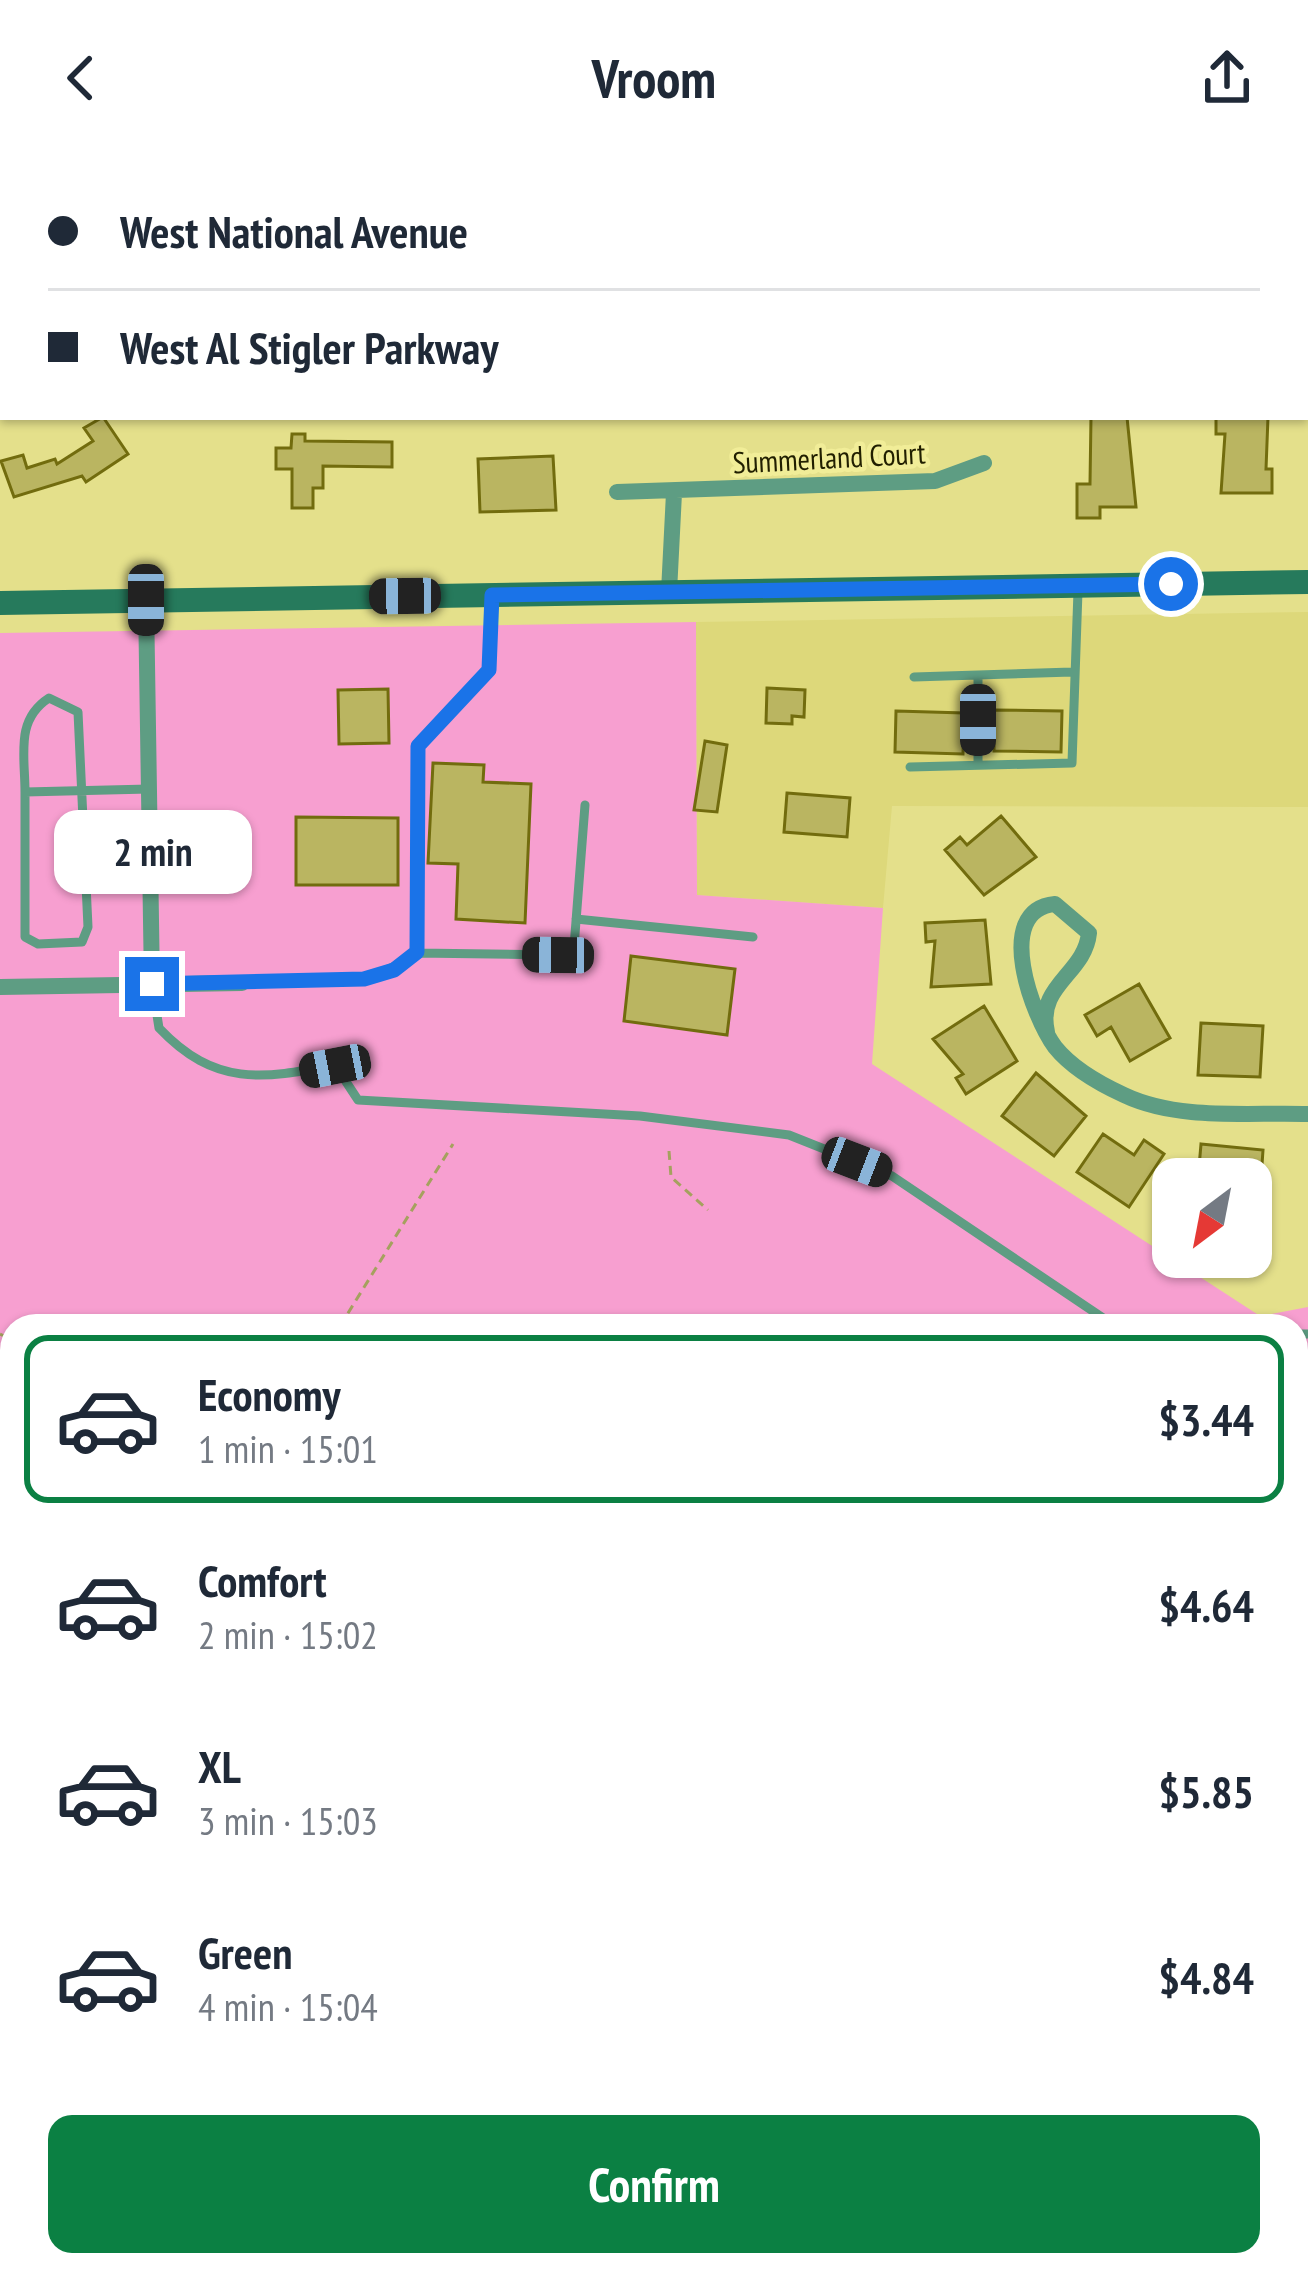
<!DOCTYPE html>
<html lang="en">
<head>
<meta charset="utf-8">
<style>
  body { margin:0; font-family:"PT Sans Narrow",sans-serif; background:#f2f2f3; color:#1f2937; height:100vh; display:flex; flex-direction:column; font-size:45px; white-space:nowrap }
  * { box-sizing:border-box; margin:0 }
  p { font-size:39px; color:#747a83 }
  .icon { flex:none; width:66px; height:66px; fill:none; stroke:currentColor; stroke-width:2; stroke-linecap:round; stroke-linejoin:round }
  .map { position:relative; flex:1; overflow:hidden }
  .drawer { position:absolute; left:0px; top:1158px; width:1308px; height:963px; display:flex; flex-direction:column; background:#fff; border-radius:36px 36px 0 0; box-shadow:0 3px 9px #0004 }
  .drawer>* { flex:none }
  .guide { position:absolute; left:0px; top:0px; width:1308px; height:264px; box-shadow:0 3px 9px #0004; display:grid; align-content:center; height:264px; padding:0 48px; background:#fff }
  .needle { width:78px; rotate:212deg }
  .controls { position:absolute; left:1152px; top:1002px; display:grid; gap:24px }
  .controls a { display:grid; place-items:center; width:120px; height:120px; border-radius:24px; background:#fff; box-shadow:0 3px 9px #0004; font-size:60px }
  .end { position:absolute; width:54px; height:54px; margin:-27px; border:15px solid #1a73e8; background:#fff; box-shadow:0 0 0 6px #fff }
  .from { border-radius:50% }
  .bubble { position:absolute; height:84px; border-radius:24px; background:#fff; box-shadow:0 3px 9px #0004; font-size:39px; font-weight:700; line-height:84px; text-align:center }
  .car { position:absolute; width:36px; height:72px; margin:-36px -18px; border-radius:15px; box-shadow:0 0 9px 3px #0007; background:linear-gradient(#222 24%,#8ab4d8 0 40%,#222 0 76%,#8ab4d8 0 86%,#222 0) }
  .guide b { display:flex; align-items:center; gap:42px; height:114px; font-size:45px }
  .guide b+b { border-top:3px solid #e0e1e3 }
  .guide i { width:30px; height:30px; background:#1f2937 }
  ul { padding:21px 0 0; list-style:none }
  li { display:flex; align-items:center; gap:36px; height:168px; margin:0 24px 18px; padding:0 24px; border:6px solid transparent; border-radius:24px }
  li div { flex:1 }
  li b { display:block; font-size:45px }
  li em { font-style:normal; font-weight:700 }
  li.current { border-color:#0b8043 }
  li>.icon { width:108px; height:108px; stroke-width:1.5 }
  .primary-button { display:flex; gap:24px; margin-top:auto; padding:24px 48px }
  .primary-button a { flex:1; height:138px; border-radius:24px; background:#0b8043; color:#fff; font-size:48px; font-weight:700; line-height:138px; text-align:center }
  header { display:flex; justify-content:space-between; align-items:center; height:156px; padding:0 48px; background:#fff; font-size:54px; font-weight:700 }
  .map>svg:first-child { display:block }
</style>
</head>
<body>
<header><svg class="icon" aria-label="back" viewBox="0 0 24 24"><path d="M15 5l-7 7 7 7"/></svg>Vroom<svg class="icon" aria-label="share" viewBox="0 0 24 24"><path d="M12 15V3M7 8l5-5 5 5M5 13v7h14v-7"/></svg></header>
<div class="map">
<svg width="1308" height="2119" viewBox="0 0 1308 2119">
  <rect width="100%" height="100%" fill="#e4e08b"/>
  <path fill="#ddd87a" d="M1308,456v195l-416,-1 -9,102 -186,-13 -1,-273z
    M1308,1208v360l-12,17v-359z"/>
  <path fill="#f79fd0" d="M696,466l1,273 186,13 -11,156 388,252 48,-9v57l-12,18v-56h-1284v939h716l-6,10h-722v-1642z"/>
  <path fill="#bab561" stroke="#726c0e" stroke-width="3" d="M103,261l25,37 -42,28 -4,-6 -68,21 -13,-36 22,-6 4,13 28,-9 2,5 36,-23 -9,-13z
    M1091,261h36l9,90h-36v11h-23v-34h13z
    M1216,261h52l-2,52h6v24h-51l4,-59h-9z
    M292,278h13v7l87,1v25l-69,-1v22h-10v20h-21v-39h-16v-21h15z
    M553,300l3,54 -76,2 -2,-53z
    M767,532l38,2 -1,27 -12,-1v8l-26,-1z
    M388,533l1,54 -50,1 -1,-54z
    M994,554l68,1 -1,41 -67,-1z
    M896,555l68,2 -1,41 -68,-2z
    M705,585l22,4 -10,67 -23,-2z
    M433,607l51,2 -1,17 48,2 -6,139 -69,-4 2,-55 -30,-1z
    M787,637l63,5 -3,39 -63,-5z
    M1001,660l35,41 -52,38 -39,-45 15,-13 7,8z
    M296,661l102,1v67h-102z
    M985,764l6,64 -60,3 4,-46 -9,1 -1,-19z
    M631,800l104,13 -8,66 -103,-14z
    M1139,828l31,54 -40,23 -19,-34 -14,9 -12,-21z
    M984,850l33,55 -51,33 -10,-16 7,-4 -30,-35z
    M1201,867l62,3 -3,51 -62,-2z
    M1036,917l50,43 -32,40 -52,-40z
    M1103,978l31,21 10,-15 20,14 -35,53 -52,-35z
    M1201,988l62,6 -2,29h-63z"/>
  <g fill="none" stroke-linecap="round" stroke-linejoin="round">
    <path stroke="#a5a15e" stroke-width="3" stroke-dasharray="9 6" stroke-linecap="butt" d="M669,995l2,26 37,33
      M340,1170l113,-182
      M0,1178l12,6"/>
    <path stroke="#5e9d83" stroke-width="9" d="M914,521l158,-5
      M978,609v-90
      M910,611l162,-4 6,-172
      M25,636c0,-37 -10,-72 24,-94l29,14 10,215 -6,15 -44,2 -13,-7v-145c41,-1 83,-2 124,-3
      M576,763l177,18
      M417,797l141,2 16,-8 11,-142
      M242,827c60,-2 125,7 175,-30l1,-207 71,-76 2,-70
      M152,828l7,44c56,59 103,51 176,37l23,35 282,16 149,19 103,41 223,150
      M1296,1178h12
      M1296,1287l12,-18
      M1296,1800l12,7
      M1296,1944l12,3"/>
    <path stroke="#5e9d83" stroke-width="16" d="M0,251l3,-1
      M617,336l318,-11 49,-18
      M669,436l5,-99
      M146,444l6,384
      M0,831l242,-4
      M1047,876c-11,-47 38,-58 42,-99l-34,-29c-63,6 -22,113 0,143 16,20 45,37 69,48 55,26 124,17 184,19"/>
    <path stroke="#267a5c" stroke-width="24" d="M0,447l1308,-21"/>
  </g>
  <g fill="none" stroke-linecap="round" stroke-linejoin="round">
    <path stroke="#1a73e8" stroke-width="15" d="M152,828l212,-5 30,-9 23,-18 1,-206 71,-76 3,-75 679,-11"/>
  </g>
  <g text-anchor="middle" dominant-baseline="central" stroke-width="9" stroke-linejoin="round" paint-order="stroke">
    <g font-size="30" fill="#211f00" stroke="#f1ed98">
      <text transform="translate(829 301) rotate(-3)">Summerland Court</text>
    </g>
  </g>
</svg>
<div class="controls">
<a><svg class="needle" viewBox="-14 -14 28 28"><path d="M0-13l5 13h-10z" fill="#e53935"/><path d="M0 13l5-13h-10z" fill="#747a83"/></svg></a>
</div>
<i class="end from" style="left:1171px;top:428px"></i>
<i class="end" style="left:152px;top:828px"></i>
<div class="bubble" style="left:54px;top:654px;width:198px">2 min</div>
<i class="car" style="left:405px;top:440px;rotate:269deg"></i>
<i class="car" style="left:146px;top:444px;rotate:180deg"></i>
<i class="car" style="left:978px;top:564px;rotate:180deg"></i>
<i class="car" style="left:558px;top:799px;rotate:271deg"></i>
<i class="car" style="left:335px;top:910px;rotate:259deg"></i>
<i class="car" style="left:857px;top:1006px;rotate:111deg"></i>
<div class="guide">
<b><i class="from"></i>West National Avenue</b>
<b><i></i>West Al Stigler Parkway</b>
</div>
<section class="drawer">
<ul>
<li class="current"><svg class="icon" aria-label="car" viewBox="0 0 24 24"><path d="M5 17H2v-5l4-1 3-4h7l3 4 3 1v5h-3M9 17h6M6 11h13"/><circle cx="7" cy="17" r="2"/><circle cx="17" cy="17" r="2"/></svg><div><b>Economy</b><p>1 min · 15:01</p></div><em>$3.44</em></li>
<li><svg class="icon" aria-label="car" viewBox="0 0 24 24"><path d="M5 17H2v-5l4-1 3-4h7l3 4 3 1v5h-3M9 17h6M6 11h13"/><circle cx="7" cy="17" r="2"/><circle cx="17" cy="17" r="2"/></svg><div><b>Comfort</b><p>2 min · 15:02</p></div><em>$4.64</em></li>
<li><svg class="icon" aria-label="car" viewBox="0 0 24 24"><path d="M5 17H2v-5l4-1 3-4h7l3 4 3 1v5h-3M9 17h6M6 11h13"/><circle cx="7" cy="17" r="2"/><circle cx="17" cy="17" r="2"/></svg><div><b>XL</b><p>3 min · 15:03</p></div><em>$5.85</em></li>
<li><svg class="icon" aria-label="car" viewBox="0 0 24 24"><path d="M5 17H2v-5l4-1 3-4h7l3 4 3 1v5h-3M9 17h6M6 11h13"/><circle cx="7" cy="17" r="2"/><circle cx="17" cy="17" r="2"/></svg><div><b>Green</b><p>4 min · 15:04</p></div><em>$4.84</em></li>
</ul>
<div class="primary-button"><a>Confirm</a></div>
</section>
</div>
</body>
</html>
